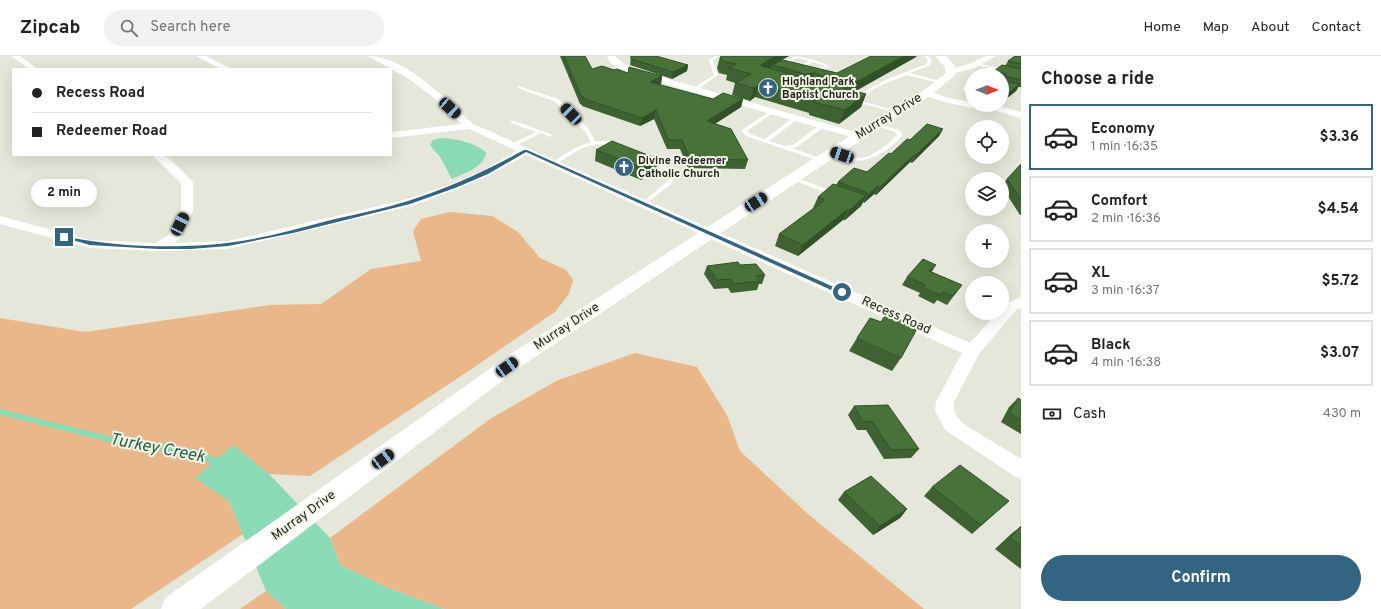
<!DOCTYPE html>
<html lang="en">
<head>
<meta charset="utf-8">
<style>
  body { margin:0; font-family:Overpass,sans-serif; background:#f2f2f2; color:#222; height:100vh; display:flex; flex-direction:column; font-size:15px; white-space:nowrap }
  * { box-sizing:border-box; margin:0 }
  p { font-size:13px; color:#767676 }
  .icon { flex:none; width:22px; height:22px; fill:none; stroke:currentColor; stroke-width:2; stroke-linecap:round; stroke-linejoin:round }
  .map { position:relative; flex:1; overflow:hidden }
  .side { display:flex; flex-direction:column; background:#fff; width:360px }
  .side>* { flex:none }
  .hud { position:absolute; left:12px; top:12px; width:380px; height:88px; border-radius:0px; box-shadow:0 4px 16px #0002; display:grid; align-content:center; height:88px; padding:0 20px; background:#fff }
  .needle { width:26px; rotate:90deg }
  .controls { position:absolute; left:965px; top:12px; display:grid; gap:8px }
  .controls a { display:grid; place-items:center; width:44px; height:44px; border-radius:50%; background:#fff; box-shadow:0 4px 16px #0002; font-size:20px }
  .end { position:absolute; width:18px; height:18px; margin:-9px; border:5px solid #336482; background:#fff; box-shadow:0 0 0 2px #fff }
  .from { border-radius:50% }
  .bubble { position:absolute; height:28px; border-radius:14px; background:#fff; box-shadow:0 4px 16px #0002; font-size:13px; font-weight:700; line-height:28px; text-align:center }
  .car { position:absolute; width:12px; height:24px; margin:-12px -6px; border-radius:5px; box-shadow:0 0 3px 1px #0007; background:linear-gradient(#222 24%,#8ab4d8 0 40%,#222 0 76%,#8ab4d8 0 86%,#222 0) }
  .hud b { display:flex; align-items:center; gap:14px; height:38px; font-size:15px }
  .hud b+b { border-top:1px solid #e0e0e0 }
  .hud i { width:10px; height:10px; background:#222 }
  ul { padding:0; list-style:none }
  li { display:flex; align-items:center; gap:12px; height:66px; margin:0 8px 6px; padding:0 12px; border:2px solid #e0e0e0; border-radius:0px }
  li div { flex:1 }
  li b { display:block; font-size:15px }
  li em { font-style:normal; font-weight:700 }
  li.active { border-color:#336482 }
  li>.icon { width:36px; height:36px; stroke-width:1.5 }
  h2 { padding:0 20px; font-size:18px; line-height:48px }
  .pay { display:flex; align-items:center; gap:10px; height:44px; padding:0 20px; font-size:15px }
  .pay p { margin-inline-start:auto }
  .primary-button { display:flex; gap:8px; margin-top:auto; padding:8px 20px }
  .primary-button a { flex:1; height:46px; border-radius:24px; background:#336482; color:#fff; font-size:16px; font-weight:700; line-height:46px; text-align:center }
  header { display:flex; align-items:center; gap:24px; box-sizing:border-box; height:56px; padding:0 20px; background:#fff; border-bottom:1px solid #e0e0e0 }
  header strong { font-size:19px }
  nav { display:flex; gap:22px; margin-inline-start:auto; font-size:14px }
  .search { width:280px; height:36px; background:#f2f2f2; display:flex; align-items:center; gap:10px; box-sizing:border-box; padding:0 14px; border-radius:22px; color:#767676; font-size:15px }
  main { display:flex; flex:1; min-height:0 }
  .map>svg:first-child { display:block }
</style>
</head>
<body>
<header>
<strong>Zipcab</strong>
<div class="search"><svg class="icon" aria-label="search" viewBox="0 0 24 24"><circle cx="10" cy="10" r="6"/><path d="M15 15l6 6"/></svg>Search here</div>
<nav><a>Home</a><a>Map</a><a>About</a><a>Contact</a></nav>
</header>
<main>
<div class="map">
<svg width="1021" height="553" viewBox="0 0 1021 553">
  <rect width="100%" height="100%" fill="#e5e7da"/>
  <path fill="#e9b78a" d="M450,156l42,4 26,16 22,26 26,12 7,10 -4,14 -14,18 -82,56 -163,108 -41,-2 -40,28 14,32 -112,75h-131v-291l85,14 185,-27 51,-1 50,-35 50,-8 -8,-30 8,-12z
    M635,297l62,14 30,48 13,36 68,63 116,95h-480l-58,-22 -46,-22 -10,-27 160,-119 66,-38z
    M266,535l20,18h-46z"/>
  <path fill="#8adab5" d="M441,82c17,1 31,4 45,14 -1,15 -21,21 -34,27l-12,-22 -10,-12 3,-5z
    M233,389l36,29 61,64 10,27 46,22 58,22h-158l-20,-18 -37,-90 -34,-23z"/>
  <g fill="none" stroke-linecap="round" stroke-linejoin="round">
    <path stroke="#8adab5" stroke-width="5.5" d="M0,356l117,29 16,2"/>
    <path stroke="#8adab5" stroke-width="7" d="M126,386l63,10 32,11"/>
    <path fill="#fff" fill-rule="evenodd" d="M715,0h5l-7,4 5,15 -21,15h-4v-2l21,-13 -5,-15z
      M796,0l18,4 16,6 -18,9 -1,-2 14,-7 -12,-4 -15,8h-2v-2l13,-7 -12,-3 -16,9 -3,-1z
      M924,0h4l4,4 -3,6 -19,7 33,9v2l-37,-9 -29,12 -15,10 -1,4 36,10v2l-47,-13 2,-1 5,1 1,-5 25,-14 43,-17 2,-4z
      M977,7l44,10v2l-27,-6 -8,6h-5l9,-7 -14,-3z
      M970,26h2v3l-5,5h-4v-2z
      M518,30l40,13 30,29 7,13h14l13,5 -3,2c-30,-9 -38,1 -63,16h-4v-2l23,-14 16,-6 -7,-12 -30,-29 -36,-13z
      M772,54l4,1 -29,20 3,3 15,5 29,-22h4v2l-29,22 16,5 8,-1 28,-21h4v2l-28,21 -5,1 31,11v2h-4l-73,-25 -4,-4v-2z
      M511,65h4l38,14 -3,2 -9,-4 -26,13h-4v-2l25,-12 -25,-9z
      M875,67l24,7 4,5c-21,23 -45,35 -73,17l3,-2c8,2 16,8 24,8 14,1 31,-14 40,-23l-2,-3 -20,-7z
      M648,100l15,8 11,10 -2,9 -27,22 -2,-1v-2l24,-21 1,-7 -9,-8 -13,-7 -1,-1z
      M792,120l45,17 1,1 -1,1h-4l-43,-16 -1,-1z"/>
    <path fill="#fff" fill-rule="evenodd" d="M11,0h9l18,13h-9z
      M196,0h10l26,13h-11z
      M368,0c37,0 79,44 105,68l497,219 27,-30h5v-5l5,-5 14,-6v11l-4,1 -38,45 -25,48c-1,12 4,17 13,24l54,33v20l-7,-3 -69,-46 -10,-19 1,-9 26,-49 -436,-198 -36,20 -33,14 -45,17 -184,43 -70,2 -68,-3 -90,-24v-8l90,24 65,3 13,-7 13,-26v-27l-29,-28h12l11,9 18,18v28l-13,28 -6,5 54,-2 176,-41 45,-15 33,-14 35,-20 -48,-22 -78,9v-6l71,-8 -29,-27 -24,-18z
      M607,0h8l10,9 25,9 213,60 1,2 -5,3 -4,-1 -211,-60c-11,-4 -34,-9 -37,-22z
      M986,0h10l-21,12 -24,6 -4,-2 1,-2 21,-6z
      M927,34l22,8 23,4v3h5l-5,3 -28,-6 -20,-7 -1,-2 1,-2z
      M980,49h15l26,7v6l-39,-11z"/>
    <path fill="#fff" fill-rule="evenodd" d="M935,0h11l9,10v9l-24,20 -105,68 -300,200 -325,246h-40l4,-11 347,-245 304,-196 107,-66 22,-17v-7z"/>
  </g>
  <path fill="#3e6232" d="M560,0h25l7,13 70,7 -1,8 -1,1 53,14h30l-2,8 -26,17 33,36 -3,9 -57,-1 -8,-19h-13l-13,-30 -14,7 -58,-20v-1l-2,-1z
    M631,0h27l-1,1 31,8 -1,6 -15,8 -42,-14z
    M789,0l-16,9 64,8 79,-16 -61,34 11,3 -5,13 -22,17 -30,-9v-2l-54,-16 -5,4 -18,-6 3,-12 -9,-3 1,-5 -8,-2 -2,-5 3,-11z
    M1021,0v31h-3l-2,4 -14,11v-27h-11l3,-4 11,-5 3,-5z
    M943,73l-4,7 -27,27 -2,-1 -34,33 -2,-1 -10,9 -1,-1 -2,4 -16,14h-2l-45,36 -23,-10 4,-12 35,-26h-1l5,-11 18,-12 2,-3 29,-10 43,-32z
    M596,94l62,9 -2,11 -15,10 -46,-19z
    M1021,108v51h-1l-18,-28v-1l5,-7z
    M740,209l25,10 -3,9h-3l-2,6 -26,3 -3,-5 -14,1 -10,-15 3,-8z
    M931,216l31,13 -15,20 -10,-5 -3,4 -16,-8 2,-3 -18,-8 5,-8z
    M857,282l44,20 -9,13 -43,-20z
    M1018,342l3,2v34l-20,-12 8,-15z
    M854,350l65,43 -8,9 -27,1 -18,-29h-9l-9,-15z
    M932,431l77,14 -37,33 -48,-38z
    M844,436l63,17 -7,9 -27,17 -35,-35z
    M1021,470v43l-26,-20 16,-15z"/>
  <path fill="#325029" d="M773,0h16l-15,8 -2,1 -1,3 -13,8 4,-12z
    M904,0h13l-1,1 -69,39 5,-12z
    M688,9l-1,6 -15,8 1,-7z
    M814,17l-4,12h-9l4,-11z
    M662,20l-1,8 -12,6 1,-8z
    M1020,28l-4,7 -14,11v-3l1,-2z
    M759,29l-4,12 -5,4 4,-13z
    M866,38l-5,13 -22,17 6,-14z
    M743,43l-2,8 -36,23 2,-9z
    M656,54l-2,9 -14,7 2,-8z
    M943,73l-4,7 -27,27 4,-8z
    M914,99l-4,7 -34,33 4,-8z
    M658,103l-2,11 -15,10 2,-12z
    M878,130l-4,8 -10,9 4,-8z
    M866,139l-5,11 -16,14 5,-10z
    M848,153l-5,11 -45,36 5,-11z
    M936,209l-5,8 -2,-2z
    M907,453l-7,9 -27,17 7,-9z"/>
  <path fill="#48723a" stroke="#325029" d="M564,0h21l7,13 10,-3 12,4 3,-1 11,4 1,-6 33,9 -12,6 63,17 10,-6 20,6 -36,22 24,8 17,31 -58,-1 -8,-19h-14l-12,-30 -14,8 -60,-20 2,-1 -3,-1z
    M631,0h25l32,9 -15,7 -42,-13z
    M722,0h54l-14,8 -1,2 44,12 7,-1 34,9 -3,2 23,6 -21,16 -32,-8 3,-2 -57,-15 -5,3 -19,-5 16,-9 -22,-6 7,-4 -14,-3 -2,-4z
    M871,0h33l-52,28 -38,-11 -9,1 -33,-9 11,-5 54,13z
    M1015,0h6v8l-13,-3z
    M1002,9l19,4v11l-16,-4v5l15,3 -17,13h-1v-21l4,-2 -12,-3z
    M927,68l16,5 -27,26h-2l-34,32 -2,-1 -10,9 -2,-3 -28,-10 16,-14 13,4 22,-19 2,1 16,-15 3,1z
    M612,85l46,18 -15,9 -47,-18z
    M1021,108v36l-14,-21z
    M833,128l33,11 -16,15 -2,-1 -45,36 -24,-11 46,-34 -7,-3z
    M923,203l13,6 -7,6 33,14 -9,11 -10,-4 -3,3 -17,-7 3,-3 -19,-8z
    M738,206l2,3 16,-1 9,11 -9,1 4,5 -26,3 -3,-5 -14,1 -10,-14z
    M886,258l32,13 -17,31 -44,-20 13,-20 11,4z
    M1018,342l3,2v20l-12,-7z
    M888,349l31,44 -28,1 -19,-29 -9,1 -9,-16z
    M960,409l49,36 -28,24 -49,-38z
    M871,420l36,33 -27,17 -36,-34z
    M1021,470v20l-11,-8z"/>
  <path fill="#336482" d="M524,94h3l318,142 -5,2 -314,-142 -38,22 -33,14 -45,16 -117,29 -65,13 -37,3h-33l-68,-4 -28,-8 2,-1c47,11 115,13 163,7 35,-4 70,-14 104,-23 25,-6 52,-11 77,-19 41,-13 78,-30 116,-51z"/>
  <defs>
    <symbol id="church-disc" viewBox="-11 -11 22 22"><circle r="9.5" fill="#336482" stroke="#f3f5e7"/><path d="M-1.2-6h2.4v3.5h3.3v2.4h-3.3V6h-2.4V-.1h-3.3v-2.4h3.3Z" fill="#fff"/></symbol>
  </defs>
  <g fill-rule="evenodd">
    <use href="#church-disc" x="757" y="21" width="22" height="22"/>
    <use href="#church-disc" x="613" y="100" width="22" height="22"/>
  </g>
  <g text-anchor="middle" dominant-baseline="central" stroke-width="4" stroke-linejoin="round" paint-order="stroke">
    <g font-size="11" font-weight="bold" fill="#23241f" stroke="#f3f5e7" text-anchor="start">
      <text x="782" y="26">Highland Park<tspan x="782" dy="13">Baptist Church</tspan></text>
      <text x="638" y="105">Divine Redeemer<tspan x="638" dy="13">Catholic Church</tspan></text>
    </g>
    <g font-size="13" fill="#23241f" stroke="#f3f5e7">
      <text transform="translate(889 61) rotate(-32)">Murray Drive</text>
      <text transform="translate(896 260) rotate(24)">Recess Road</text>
      <text transform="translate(567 271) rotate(-33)">Murray Drive</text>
      <text transform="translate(304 460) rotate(-36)">Murray Drive</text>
    </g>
    <g font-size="17" font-style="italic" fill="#215e45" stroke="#f3f5e7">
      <text transform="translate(157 393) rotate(11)">Turkey Creek</text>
    </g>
  </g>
</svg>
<div class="controls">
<a><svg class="needle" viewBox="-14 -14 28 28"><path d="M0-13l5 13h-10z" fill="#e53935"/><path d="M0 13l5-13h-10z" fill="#767676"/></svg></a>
<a><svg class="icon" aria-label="locate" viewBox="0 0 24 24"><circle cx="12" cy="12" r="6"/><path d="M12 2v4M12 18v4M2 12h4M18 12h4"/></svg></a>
<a><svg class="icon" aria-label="layers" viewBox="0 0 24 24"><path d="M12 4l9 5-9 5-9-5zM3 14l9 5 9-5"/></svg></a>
<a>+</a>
<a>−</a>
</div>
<i class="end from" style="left:842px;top:236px"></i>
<i class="end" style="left:64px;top:181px"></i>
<div class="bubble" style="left:31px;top:123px;width:66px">2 min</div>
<i class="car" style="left:450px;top:52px;rotate:132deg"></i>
<i class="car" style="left:571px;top:58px;rotate:316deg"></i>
<i class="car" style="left:842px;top:99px;rotate:289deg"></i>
<i class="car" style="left:756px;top:146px;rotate:57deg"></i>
<i class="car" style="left:180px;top:168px;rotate:27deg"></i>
<i class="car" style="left:507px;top:311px;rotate:54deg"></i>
<i class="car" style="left:383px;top:403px;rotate:54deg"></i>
<div class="hud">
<b><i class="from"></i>Recess Road</b>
<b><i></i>Redeemer Road</b>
</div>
</div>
<section class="side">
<h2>Choose a ride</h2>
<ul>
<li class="active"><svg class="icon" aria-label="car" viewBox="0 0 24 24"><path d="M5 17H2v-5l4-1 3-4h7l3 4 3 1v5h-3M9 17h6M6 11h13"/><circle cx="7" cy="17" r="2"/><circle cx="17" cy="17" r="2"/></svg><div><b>Economy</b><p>1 min · 16:35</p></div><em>$3.36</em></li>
<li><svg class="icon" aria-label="car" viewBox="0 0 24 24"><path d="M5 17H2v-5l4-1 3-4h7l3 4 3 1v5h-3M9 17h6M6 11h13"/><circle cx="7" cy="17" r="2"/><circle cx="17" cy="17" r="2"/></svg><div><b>Comfort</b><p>2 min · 16:36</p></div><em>$4.54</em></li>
<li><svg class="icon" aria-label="car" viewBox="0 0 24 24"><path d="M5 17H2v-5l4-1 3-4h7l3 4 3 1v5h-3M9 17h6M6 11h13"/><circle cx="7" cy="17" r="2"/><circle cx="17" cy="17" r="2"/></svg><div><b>XL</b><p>3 min · 16:37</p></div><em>$5.72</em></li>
<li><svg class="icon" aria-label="car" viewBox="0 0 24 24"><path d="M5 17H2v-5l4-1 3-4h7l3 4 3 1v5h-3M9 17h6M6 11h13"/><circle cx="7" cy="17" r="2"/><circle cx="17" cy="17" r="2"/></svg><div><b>Black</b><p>4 min · 16:38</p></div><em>$3.07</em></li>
</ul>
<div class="pay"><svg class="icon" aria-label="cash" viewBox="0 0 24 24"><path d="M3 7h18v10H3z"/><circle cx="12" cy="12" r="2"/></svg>Cash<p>430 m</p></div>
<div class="primary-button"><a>Confirm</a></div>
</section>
</main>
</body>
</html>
